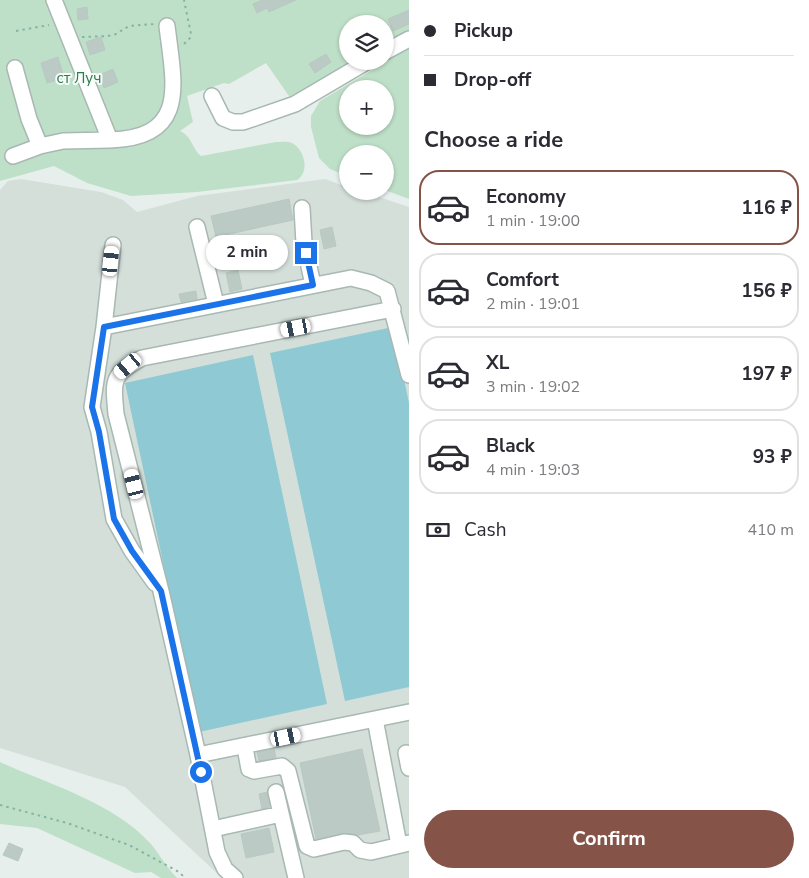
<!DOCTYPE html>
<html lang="en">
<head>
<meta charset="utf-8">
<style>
  body { margin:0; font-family:"Nunito Sans",sans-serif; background:#f2f2f3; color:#2b2b33; height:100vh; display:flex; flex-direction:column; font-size:19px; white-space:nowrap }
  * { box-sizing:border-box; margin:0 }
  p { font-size:16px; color:#7c7c81 }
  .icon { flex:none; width:28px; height:28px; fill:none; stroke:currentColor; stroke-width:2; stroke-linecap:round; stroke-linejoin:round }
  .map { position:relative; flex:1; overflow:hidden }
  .details { display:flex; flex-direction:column; background:#fff; width:400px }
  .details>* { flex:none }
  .banner { display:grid; align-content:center; height:110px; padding:0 15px; background:#fff }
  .controls { position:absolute; left:339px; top:15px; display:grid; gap:10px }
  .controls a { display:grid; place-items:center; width:55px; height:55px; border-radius:50%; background:#fff; box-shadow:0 1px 4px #0004; font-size:25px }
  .end { position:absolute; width:22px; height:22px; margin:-11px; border:6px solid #1a73e8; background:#fff; box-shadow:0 0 0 2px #fff }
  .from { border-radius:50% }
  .bubble { position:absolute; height:35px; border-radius:18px; background:#fff; box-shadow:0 1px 4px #0004; font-size:16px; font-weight:700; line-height:35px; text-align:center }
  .car { position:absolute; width:15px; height:30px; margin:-15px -8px; border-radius:6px; box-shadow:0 0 4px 1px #0007; background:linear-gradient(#fff 24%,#345 0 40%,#fff 0 76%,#345 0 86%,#fff 0) }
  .banner b { display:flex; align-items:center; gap:18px; height:48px; font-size:19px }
  .banner b+b { border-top:1px solid #e1e1e2 }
  .banner i { width:12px; height:12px; background:#2b2b33 }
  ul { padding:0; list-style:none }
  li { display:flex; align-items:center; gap:15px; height:75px; margin:0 10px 8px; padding:0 5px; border:2px solid #e1e1e2; border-radius:20px }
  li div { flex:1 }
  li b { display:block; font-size:19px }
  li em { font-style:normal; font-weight:700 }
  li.active { border-color:#855347 }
  li>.icon { width:45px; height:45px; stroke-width:1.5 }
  h2 { padding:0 15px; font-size:22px; line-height:60px }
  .pay { display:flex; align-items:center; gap:12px; height:55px; padding:0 15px; font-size:19px }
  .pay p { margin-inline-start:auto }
  .cta { display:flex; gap:10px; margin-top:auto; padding:10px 15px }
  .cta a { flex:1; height:58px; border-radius:30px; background:#855347; color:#fff; font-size:20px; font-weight:700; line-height:58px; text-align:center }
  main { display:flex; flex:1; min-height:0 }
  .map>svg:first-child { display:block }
</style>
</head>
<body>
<main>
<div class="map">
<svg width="409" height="878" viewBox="0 0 409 878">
  <rect width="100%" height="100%" fill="#e6efeb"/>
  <path fill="#d4dfda" d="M21,179l80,13 22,8 14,12 60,-16 128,-17 22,8 1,4h13l48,16v671h-187l-97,-91 -125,-39v-558l8,-9z"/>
  <path fill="#bfe0c8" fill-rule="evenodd" d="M0,0h409v32l-24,14v-22h-37v37h10l-67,38 -25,-36 -37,21 -5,-1 -37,13 6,26 -13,9c12,5 12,18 21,25l75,-14c6,0 11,-1 16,1 13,7 18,29 5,37l-100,12 -66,4 -44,-13 -33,-17 -54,15z
    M409,48v151l-24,-9v-36h-37l-1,22 -17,-7 -11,-11 -8,-31v-11l9,-15zM348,89h37v37h-37z
    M0,762c50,23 113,40 151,82 9,11 16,24 26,34h-16l-10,-6 -16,1 -98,-45 -37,-4z"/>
  <path fill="#8ec9d4" d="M393,327l16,76v284l-64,14 -75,-348z
    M253,355l74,349 -128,28 -74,-349z"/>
  <path fill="#bbcac4" stroke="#b8c9c2" d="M262,0h34l-27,12 -2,-4 -10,5 -4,-9z
    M87,7l1,12 -10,1 -1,-11z
    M409,10v14l-16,7 -5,-12z
    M101,37l4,13 -15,5 -4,-13z
    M326,54l5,8 -16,11 -6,-9z
    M58,57l6,21 -17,5 -6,-20z
    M113,69l5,13 -14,6 -5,-13z
    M289,199l4,21 -77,17 -5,-21z
    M332,227l4,19 -12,3 -4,-19z
    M238,270l4,19 -12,3 -4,-19z
    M196,291l1,8 -16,3 -2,-8z
    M274,749l2,9 -17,3 -2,-9z
    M362,749l18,82 -22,4 -16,-2 -26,6 -16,-76z
    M267,792l3,15 -8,2 -3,-15z
    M269,828l5,24 -28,6 -5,-24z
    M9,843l14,6 -5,12 -15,-6z"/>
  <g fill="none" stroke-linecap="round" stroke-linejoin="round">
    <defs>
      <path id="minor" d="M54,0l56,140c79,-2 64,-56 57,-114
        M385,52l24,-13
        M15,68l14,51 11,27
        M212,96l11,22 10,4h10l52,-18 73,-43
        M13,156l27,-10 23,-5 47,-1
        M302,208l2,35 9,42
        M197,227l19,77
        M104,327l9,-82
        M155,583l-23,-32 -18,-32 -15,-87 -7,-25 12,-80 247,-49 20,5 16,8 22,84
        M375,719l24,126
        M246,753l3,16 5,2 28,-5 6,5 19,75 7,3 30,-7 9,1 7,7 11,2 38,-9
        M406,753l3,15
        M198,755l211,-43
        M276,792l20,86
        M213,829l68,-15
        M235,878l-10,-9 -8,-17 -19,-97 -37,-164 -45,-177c-3,-34 -5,-39 26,-56l251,-49"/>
    </defs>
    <use href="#minor" stroke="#a8b8b2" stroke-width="18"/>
    <path stroke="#86b3a5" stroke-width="2" stroke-dasharray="2.5 4" stroke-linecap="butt" d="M16,31l33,-6
      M82,37l26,-1 8,-2 13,-8 26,-2
      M184,44l6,-6 1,-4 -7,-34
      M0,805l67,18 62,22 50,27 6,6"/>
    <use href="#minor" stroke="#fff" stroke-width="15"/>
  </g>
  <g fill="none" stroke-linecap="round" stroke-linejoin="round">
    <path stroke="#1a73e8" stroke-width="6" d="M201,772l-40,-181 -29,-40 -18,-32 -15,-87 -7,-25 12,-80 209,-42 -7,-32"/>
  </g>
  <g text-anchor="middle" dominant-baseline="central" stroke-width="4" stroke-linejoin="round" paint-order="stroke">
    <g font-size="15" fill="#2d7a4b" stroke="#f7fbf9">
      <text x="79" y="78">ст Луч</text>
    </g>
  </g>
</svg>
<div class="controls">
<a><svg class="icon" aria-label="layers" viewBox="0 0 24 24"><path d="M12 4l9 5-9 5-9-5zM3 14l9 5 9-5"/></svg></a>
<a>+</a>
<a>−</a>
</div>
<i class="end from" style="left:201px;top:772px"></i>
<i class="end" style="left:306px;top:253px"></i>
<div class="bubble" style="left:206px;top:235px;width:82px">2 min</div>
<i class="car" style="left:111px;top:261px;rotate:6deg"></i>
<i class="car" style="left:296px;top:328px;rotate:259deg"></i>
<i class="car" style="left:128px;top:366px;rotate:230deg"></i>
<i class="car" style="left:134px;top:484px;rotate:346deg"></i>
<i class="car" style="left:286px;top:737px;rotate:78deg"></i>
</div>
<section class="details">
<div class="banner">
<b><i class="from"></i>Pickup</b>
<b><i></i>Drop-off</b>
</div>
<h2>Choose a ride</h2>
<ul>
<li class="active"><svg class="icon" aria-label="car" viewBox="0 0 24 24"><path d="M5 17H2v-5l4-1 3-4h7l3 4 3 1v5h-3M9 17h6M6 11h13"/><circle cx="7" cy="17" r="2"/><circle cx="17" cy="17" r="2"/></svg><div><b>Economy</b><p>1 min · 19:00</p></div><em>116 ₽</em></li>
<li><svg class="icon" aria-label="car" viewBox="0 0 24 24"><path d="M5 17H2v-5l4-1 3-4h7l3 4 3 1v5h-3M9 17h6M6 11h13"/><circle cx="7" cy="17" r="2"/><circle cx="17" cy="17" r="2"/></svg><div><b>Comfort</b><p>2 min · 19:01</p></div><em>156 ₽</em></li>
<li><svg class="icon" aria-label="car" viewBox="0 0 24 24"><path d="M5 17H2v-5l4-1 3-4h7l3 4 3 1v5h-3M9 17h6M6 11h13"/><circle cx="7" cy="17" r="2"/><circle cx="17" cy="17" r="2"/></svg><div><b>XL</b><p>3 min · 19:02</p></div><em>197 ₽</em></li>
<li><svg class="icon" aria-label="car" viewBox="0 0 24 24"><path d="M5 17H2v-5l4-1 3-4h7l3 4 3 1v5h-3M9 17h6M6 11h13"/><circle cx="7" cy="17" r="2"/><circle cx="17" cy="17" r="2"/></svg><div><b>Black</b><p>4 min · 19:03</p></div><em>93 ₽</em></li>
</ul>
<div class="pay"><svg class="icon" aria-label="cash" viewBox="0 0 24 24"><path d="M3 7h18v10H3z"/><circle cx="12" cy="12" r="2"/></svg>Cash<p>410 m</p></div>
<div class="cta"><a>Confirm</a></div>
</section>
</main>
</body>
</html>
